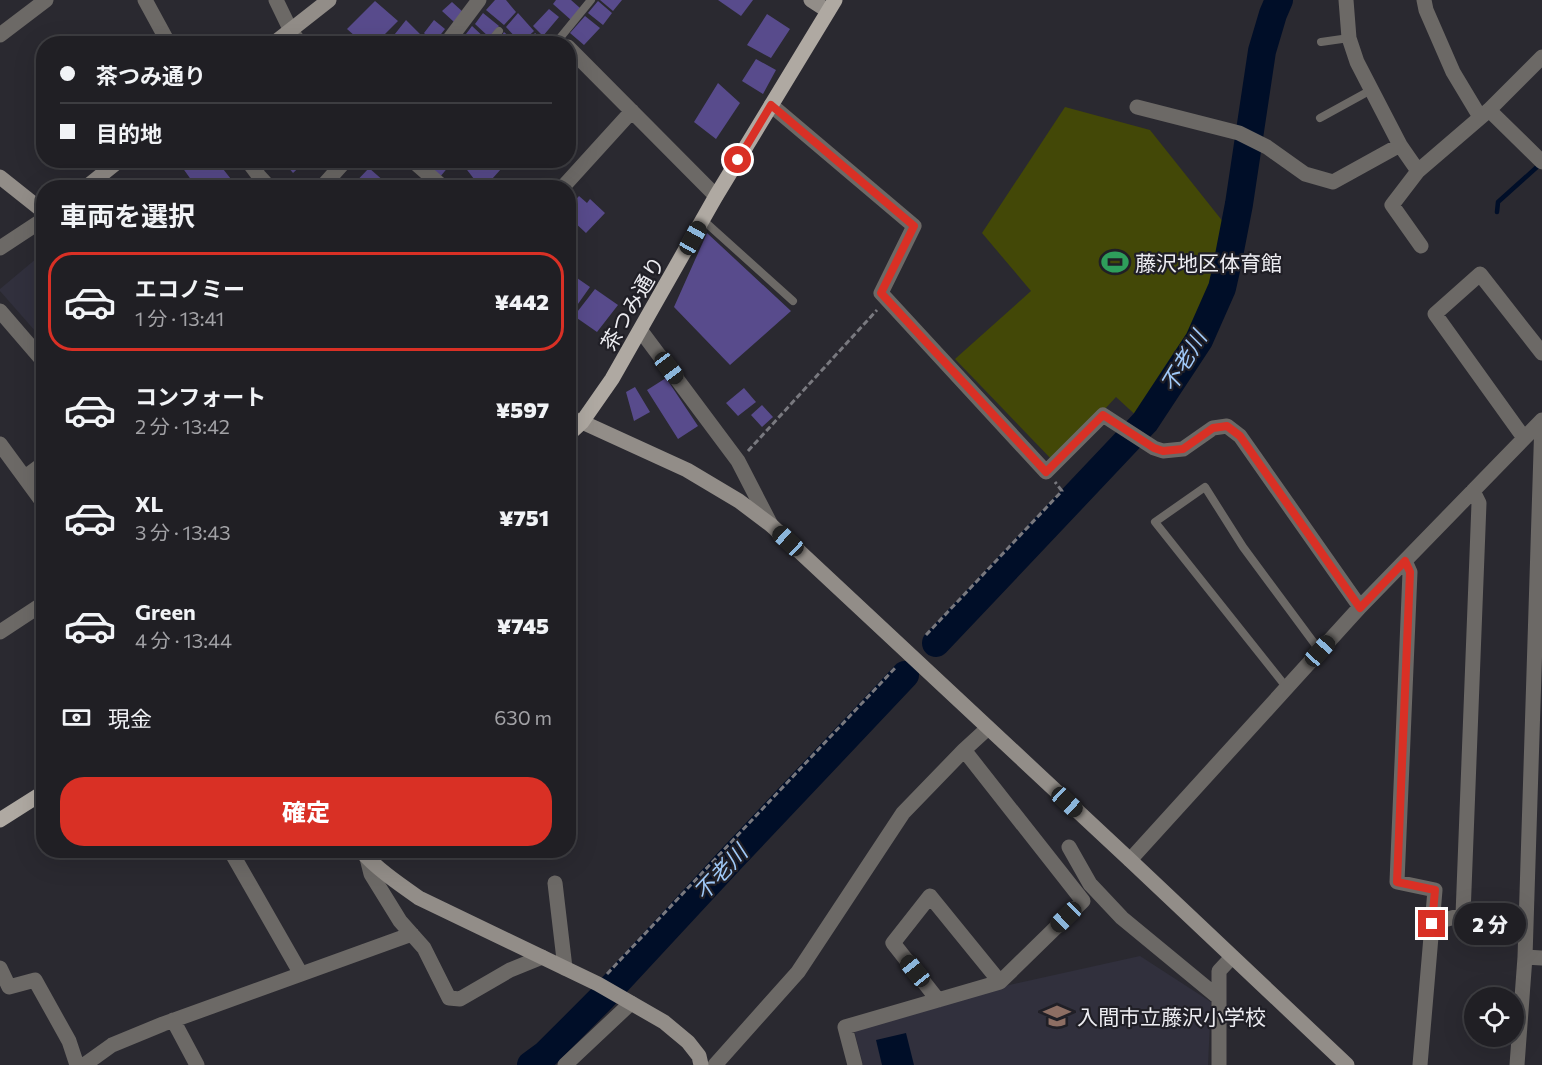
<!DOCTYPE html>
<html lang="ja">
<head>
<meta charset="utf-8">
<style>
  body { margin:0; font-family:Commissioner,"Noto Sans JP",sans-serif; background:#28272c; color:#f1f3f6; height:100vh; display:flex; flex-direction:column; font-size:22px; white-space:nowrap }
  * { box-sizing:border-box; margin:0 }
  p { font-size:20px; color:#a2a2a6 }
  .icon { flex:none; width:33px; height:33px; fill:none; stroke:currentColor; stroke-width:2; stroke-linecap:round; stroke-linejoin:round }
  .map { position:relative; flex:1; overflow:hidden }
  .drawer { position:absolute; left:36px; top:180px; width:540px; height:678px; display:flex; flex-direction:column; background:#201f24; border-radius:24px; box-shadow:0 6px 24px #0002,0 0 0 2px #3d3d41 }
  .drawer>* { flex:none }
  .banner { position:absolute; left:36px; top:36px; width:540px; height:132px; border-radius:24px; box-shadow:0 6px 24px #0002,0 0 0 2px #3d3d41; display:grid; align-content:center; height:132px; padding:0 24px; background:#201f24 }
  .fabs { position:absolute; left:1464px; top:987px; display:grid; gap:12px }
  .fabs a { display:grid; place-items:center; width:60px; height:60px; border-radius:50%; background:#201f24; box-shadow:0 6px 24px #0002,0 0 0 2px #3d3d41; font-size:30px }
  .end { position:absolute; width:27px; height:27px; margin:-14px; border:8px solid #d93025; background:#fff; box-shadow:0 0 0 3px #fff }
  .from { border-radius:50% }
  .bubble { position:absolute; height:42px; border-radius:21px; background:#201f24; box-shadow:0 6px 24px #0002,0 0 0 2px #3d3d41; font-size:20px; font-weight:800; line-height:42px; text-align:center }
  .car { position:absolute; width:18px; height:36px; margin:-18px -9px; border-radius:8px; box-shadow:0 0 4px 2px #0007; background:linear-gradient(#222 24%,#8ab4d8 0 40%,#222 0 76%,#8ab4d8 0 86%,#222 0) }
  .banner b { display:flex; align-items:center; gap:21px; height:57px; font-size:22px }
  .banner b+b { border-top:2px solid #3d3d41 }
  .banner i { width:15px; height:15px; background:#f1f3f6 }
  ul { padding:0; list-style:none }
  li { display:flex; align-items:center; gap:18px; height:99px; margin:0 12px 9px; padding:0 12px; border:3px solid transparent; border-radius:24px }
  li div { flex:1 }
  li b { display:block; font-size:22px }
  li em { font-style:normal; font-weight:800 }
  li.current { border-color:#d93025 }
  li>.icon { width:54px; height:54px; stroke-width:1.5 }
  h2 { padding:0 24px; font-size:27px; line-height:72px }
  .pay { display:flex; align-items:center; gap:15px; height:66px; padding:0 24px; font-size:22px }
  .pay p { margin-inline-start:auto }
  .primary-button { display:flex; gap:12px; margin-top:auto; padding:12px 24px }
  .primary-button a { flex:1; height:69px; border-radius:24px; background:#d93025; color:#fff; font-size:24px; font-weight:800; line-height:69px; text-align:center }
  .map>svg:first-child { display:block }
</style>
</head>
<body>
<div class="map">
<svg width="1542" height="1065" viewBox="0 0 1542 1065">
  <rect width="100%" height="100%" fill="#2a2930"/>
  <path fill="#31303d" d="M43,253v87l-43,-49v-2z
    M1140,956l71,46 -3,63h-345l-9,-35 151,-44z"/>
  <path fill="#434807" d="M1065,107l85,23 82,103 -39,112 -52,75 -25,-23 -61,66 -100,-104 76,-68 -49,-58z"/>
  <path fill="#000e28" d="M906,1033l8,32h-32l-6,-25z"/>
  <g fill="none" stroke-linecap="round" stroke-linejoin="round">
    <path stroke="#000e28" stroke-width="4.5" d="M1497,212l1,-10 39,-35"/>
    <path stroke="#000e28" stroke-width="28" d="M936,643l209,-221 54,-82 23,-52 5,-22 12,-62 23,-153 11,-37 6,-14
      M531,1065l15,-11 57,-57 128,-138 174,-184"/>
  </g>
  <path fill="#584b8c" d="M495,0h11l10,12 -12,13 -18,-15z
    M556,0h15l9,8 -9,12 -18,-16z
    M600,0h22l-9,11z
    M718,0h35l-12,16z
    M375,1l23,20 -23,23h-11l-17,-15z
    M598,1l14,12 -9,12 -15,-12z
    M452,2l11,10 -9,10 -12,-11z
    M549,9l10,8 -16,19 -10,-10z
    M483,13l16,13 -10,11 -14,-13z
    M518,13l16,18 -13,12 -15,-16z
    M767,14l23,15 -19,29 -24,-13z
    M585,16l15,12 -16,17 -14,-12z
    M406,20l14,14 -8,10h-25z
    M434,20l11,9 -11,14 -10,-10z
    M472,26l15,14 -3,4h-15l-6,-6z
    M504,32l14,12h-22z
    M535,33l13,11h-22z
    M756,59l20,11 -13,24 -21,-13z
    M718,83l22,20 -24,36 -22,-17z
    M177,160h39l22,28h-41z
    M282,160h25l-14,13z
    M424,160h30l-14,17 -18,-14z
    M471,160h20l10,9 -17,19h-3l-17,-22z
    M369,168l16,14 -6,6h-29z
    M579,196l8,7 3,-4 15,14 -19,20 -14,-13 3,-4 -7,-7z
    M707,233l84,78 -61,54 -56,-58z
    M577,278l13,9 -22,31v-29z
    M595,289l23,16 -21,27 -23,-16z
    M666,378l32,48 -20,13 -31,-49z
    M635,387l15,25 -16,9 -8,-29z
    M744,388l12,14 -18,14 -12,-13z
    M762,405l11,12 -11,10 -11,-12z"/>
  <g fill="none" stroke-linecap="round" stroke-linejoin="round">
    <path stroke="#79797f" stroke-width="3" stroke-dasharray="6 3" stroke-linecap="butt" d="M748,451l129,-141
      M926,635l136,-144 -7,-9
      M607,974l289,-307"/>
    <path stroke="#6c6966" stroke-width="8" d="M1321,42l28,-4
      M488,44l11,-13
      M555,44l36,-44
      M1320,118l51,-28
      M703,220l90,81
      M1287,688l-132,-166 50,-35 38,60 77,104"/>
    <path stroke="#6c6966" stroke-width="15" d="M145,0l24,44
      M276,0l15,31 10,13
      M1346,0l3,38 8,24 43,83 18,26
      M1424,0l2,10 27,62 27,45
      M0,35l46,-35
      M446,44l33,-44
      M568,47l148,149
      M771,105l143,121 -33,67 165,179 57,-57 51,33 9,3 20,-2 30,-21 14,-2 13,10 120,171
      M1137,107l102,26 28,14 38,27 28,8 67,-37
      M1489,110l53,52
      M247,160l12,16 11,12
      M412,160l32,28
      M321,188l25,-28
      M562,188l70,-77
      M1421,246l-29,-41 26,-34 71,-61 53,-53
      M0,248l44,-29
      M0,311l44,51
      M641,331l97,130 33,64
      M1524,438l-89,-124 45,-40 62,79
      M0,444l44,60
      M25,477l19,-14
      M1405,561l5,11 -13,310 38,8 -15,175
      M0,632l44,-29
      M1069,847l21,37 32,34 97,80v67
      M230,850l71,124
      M367,858l4,16 29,47 24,27 25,50 11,1 50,-29 32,-13
      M1130,860l230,-253 182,-187
      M555,883l10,85
      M1432,923l31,-8 16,-412 -6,-12
      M1525,957l17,1
      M0,968l9,19 26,-7 34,61 8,24
      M1219,998v-27l13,-14
      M938,1000l-45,-57 37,-47 70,86
      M173,1020l24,45
      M84,1065l28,-20 51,-21 249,-90
      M565,1065l66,-62
      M715,1065l83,-93 105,-159 61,-63 24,-22
      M855,1065l-10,-38 155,-45 83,-81 -119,-151
      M1517,1065l8,-108 17,-537"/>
    <path stroke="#928d88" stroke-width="15" d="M811,0l17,11
      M273,44l56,-44
      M0,177l44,35
      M85,188l35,-28
      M568,417l14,5 105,48 52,31 32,24 359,335 217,205
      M360,850c17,19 39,34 59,48l179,86 66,38 24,20 11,14 2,9"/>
    <path stroke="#afa9a2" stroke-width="15" d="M568,435l14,-13 30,-43 104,-183 119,-196
      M0,820l44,-28"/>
  </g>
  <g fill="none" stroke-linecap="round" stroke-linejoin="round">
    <path stroke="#d93025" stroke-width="8" d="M738,160l33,-55 143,121 -33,67 165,179 57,-57 51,33 9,3 20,-2 30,-21 14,-2 13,10 120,172 45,-47 5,11 -13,310 38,8 -3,34"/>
  </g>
  <defs>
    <symbol id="stadium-bare" viewBox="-9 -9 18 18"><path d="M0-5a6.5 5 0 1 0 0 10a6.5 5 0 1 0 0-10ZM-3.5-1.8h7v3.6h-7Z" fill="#2e9e5b" stroke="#201f26" stroke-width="2.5" paint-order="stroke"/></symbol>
    <symbol id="school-bare" viewBox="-9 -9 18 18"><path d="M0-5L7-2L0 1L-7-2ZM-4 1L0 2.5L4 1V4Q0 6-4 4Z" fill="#8d6e63" stroke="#201f26" stroke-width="2.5" paint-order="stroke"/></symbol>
  </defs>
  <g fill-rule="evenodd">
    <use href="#stadium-bare" x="1096" y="243" width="38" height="38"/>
    <use href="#school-bare" x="1038" y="997" width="38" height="38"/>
  </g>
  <g text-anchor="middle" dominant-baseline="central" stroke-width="4.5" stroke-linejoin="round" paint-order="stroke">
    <g font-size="21" fill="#ececf1" stroke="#201f26" text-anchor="start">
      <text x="1135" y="262">藤沢地区体育館</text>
      <text x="1077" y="1016">入間市立藤沢小学校</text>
    </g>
    <g font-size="21" fill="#ececf1" stroke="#201f26">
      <text transform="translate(632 303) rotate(-60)">茶つみ通り</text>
    </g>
    <g font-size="22" font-style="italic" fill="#a0c9f8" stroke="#201f26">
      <text transform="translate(1183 361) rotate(-59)">不老川</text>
      <text transform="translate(720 872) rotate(-47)">不老川</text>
    </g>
  </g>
</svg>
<div class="fabs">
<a><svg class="icon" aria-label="locate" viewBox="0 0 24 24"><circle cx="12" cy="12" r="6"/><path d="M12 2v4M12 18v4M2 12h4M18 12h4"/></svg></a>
</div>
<i class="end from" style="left:738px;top:160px"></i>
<i class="end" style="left:1432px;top:924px"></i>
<div class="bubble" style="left:1454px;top:903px;width:72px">2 分</div>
<i class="car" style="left:693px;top:238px;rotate:29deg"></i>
<i class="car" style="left:669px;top:368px;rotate:143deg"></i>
<i class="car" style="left:788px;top:541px;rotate:313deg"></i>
<i class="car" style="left:1320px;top:651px;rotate:42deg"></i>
<i class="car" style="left:1067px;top:802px;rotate:133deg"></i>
<i class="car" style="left:1066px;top:917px;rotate:226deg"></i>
<i class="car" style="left:915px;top:971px;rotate:321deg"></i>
<div class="banner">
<b><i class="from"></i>茶つみ通り</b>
<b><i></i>目的地</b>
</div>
<section class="drawer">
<h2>車両を選択</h2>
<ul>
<li class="current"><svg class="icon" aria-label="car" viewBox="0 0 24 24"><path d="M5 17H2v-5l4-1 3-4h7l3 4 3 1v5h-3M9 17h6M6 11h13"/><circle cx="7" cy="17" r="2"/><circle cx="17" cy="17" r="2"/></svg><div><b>エコノミー</b><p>1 分 · 13:41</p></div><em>¥442</em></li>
<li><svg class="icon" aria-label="car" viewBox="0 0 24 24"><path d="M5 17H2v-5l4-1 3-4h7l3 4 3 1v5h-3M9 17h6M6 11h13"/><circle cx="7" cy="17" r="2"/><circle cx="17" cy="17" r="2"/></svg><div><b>コンフォート</b><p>2 分 · 13:42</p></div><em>¥597</em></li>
<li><svg class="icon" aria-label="car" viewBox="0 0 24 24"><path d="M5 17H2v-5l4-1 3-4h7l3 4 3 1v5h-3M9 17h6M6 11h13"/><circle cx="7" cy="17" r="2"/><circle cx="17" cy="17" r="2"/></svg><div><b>XL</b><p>3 分 · 13:43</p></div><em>¥751</em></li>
<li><svg class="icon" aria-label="car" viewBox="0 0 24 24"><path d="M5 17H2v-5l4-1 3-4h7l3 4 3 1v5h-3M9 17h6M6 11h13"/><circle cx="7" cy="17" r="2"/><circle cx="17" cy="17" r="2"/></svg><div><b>Green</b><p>4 分 · 13:44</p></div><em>¥745</em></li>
</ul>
<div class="pay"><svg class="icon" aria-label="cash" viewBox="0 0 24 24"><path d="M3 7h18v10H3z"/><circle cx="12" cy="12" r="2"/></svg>現金<p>630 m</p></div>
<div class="primary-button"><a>確定</a></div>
</section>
</div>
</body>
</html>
